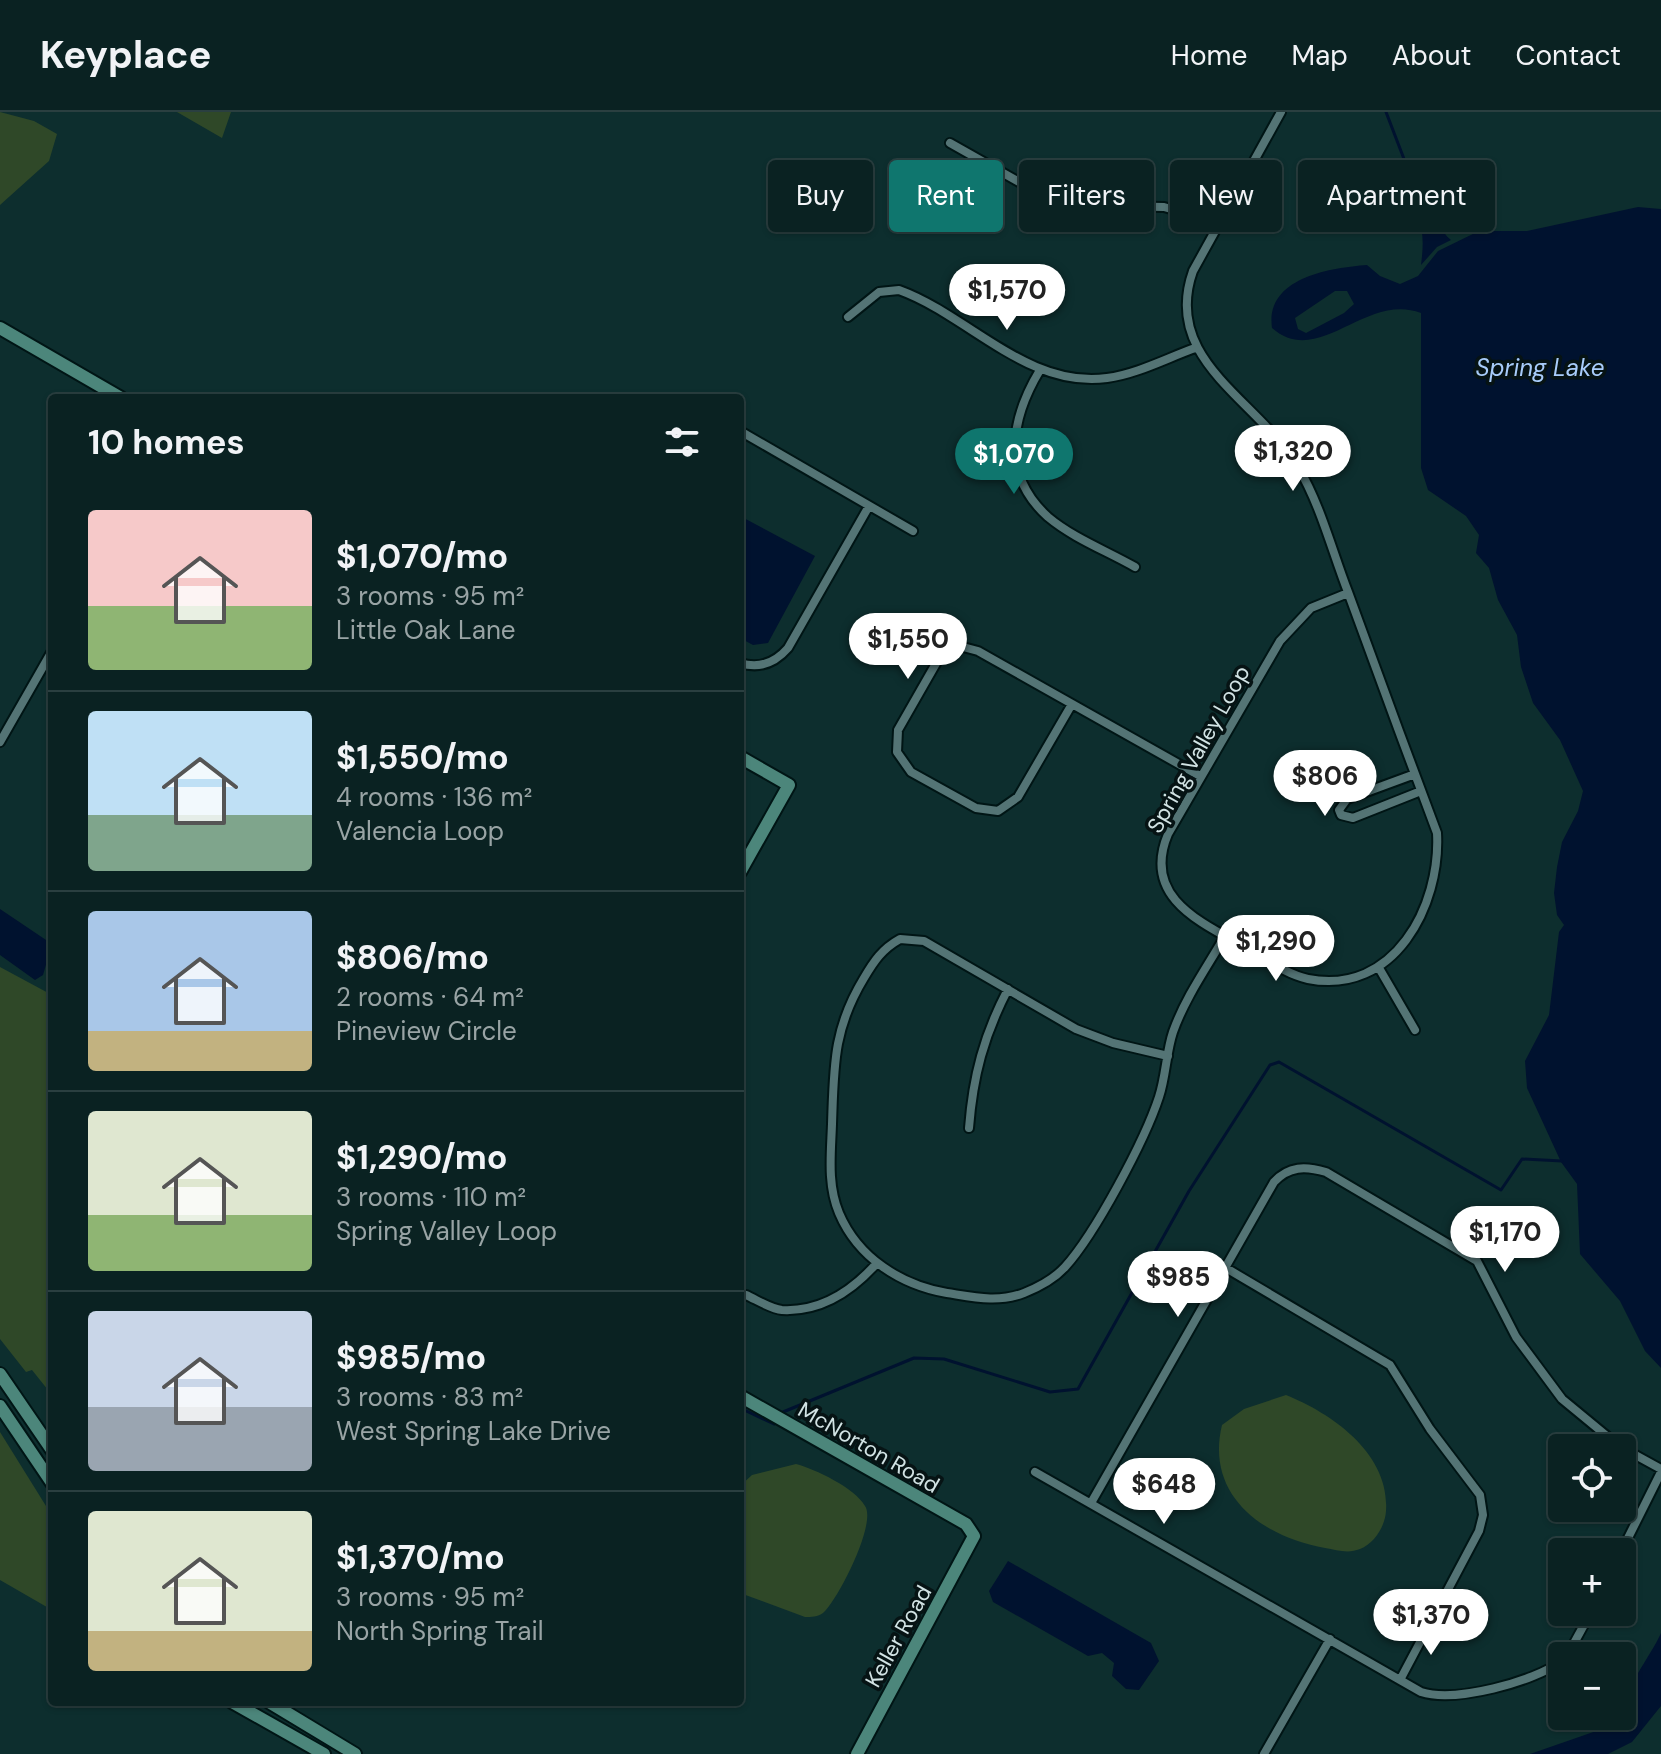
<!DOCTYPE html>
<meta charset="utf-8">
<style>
body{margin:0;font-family:"DM Sans",sans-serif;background:#132a2a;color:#f1f3f6;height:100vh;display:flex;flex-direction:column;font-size:30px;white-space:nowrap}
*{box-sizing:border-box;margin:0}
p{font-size:26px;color:#99a4a5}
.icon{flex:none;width:44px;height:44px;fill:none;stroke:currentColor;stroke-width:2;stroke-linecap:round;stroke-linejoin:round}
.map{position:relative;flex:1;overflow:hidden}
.drawer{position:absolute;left:48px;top:282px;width:696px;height:1312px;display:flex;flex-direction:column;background:#0a2222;border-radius:8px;box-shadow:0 2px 6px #0004,0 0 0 2px #2a3f40}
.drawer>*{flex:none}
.hud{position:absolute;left:768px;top:48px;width:760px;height:72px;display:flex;gap:16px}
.tools{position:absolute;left:1548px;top:1322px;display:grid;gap:16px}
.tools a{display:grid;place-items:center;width:88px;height:88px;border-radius:8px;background:#0a2222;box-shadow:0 2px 6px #0004,0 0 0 2px #2a3f40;font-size:40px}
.price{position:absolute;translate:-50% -68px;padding:0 18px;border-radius:28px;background:#fff;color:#222;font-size:26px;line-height:52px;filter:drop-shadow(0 2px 4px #0008)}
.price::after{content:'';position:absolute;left:50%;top:48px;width:24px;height:18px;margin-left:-12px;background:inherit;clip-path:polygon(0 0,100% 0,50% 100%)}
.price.current{background:#0f766e;color:#fff}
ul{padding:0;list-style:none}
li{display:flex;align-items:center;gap:24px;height:200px;padding:0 40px}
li+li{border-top:2px solid #2a3f40}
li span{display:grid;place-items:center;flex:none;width:224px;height:160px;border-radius:8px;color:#555}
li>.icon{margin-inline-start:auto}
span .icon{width:96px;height:96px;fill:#fffc;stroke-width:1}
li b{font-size:34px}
h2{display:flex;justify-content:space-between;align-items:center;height:96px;padding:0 40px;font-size:34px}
.pill{padding:0 28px;border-radius:8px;background:#0a2222;box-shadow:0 2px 6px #0004,0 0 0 2px #2a3f40;font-size:28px;line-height:72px}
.pill.current{background:#0f766e;color:#fff}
header{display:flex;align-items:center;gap:48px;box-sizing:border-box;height:112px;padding:0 40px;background:#0a2222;border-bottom:2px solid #2a3f40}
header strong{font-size:38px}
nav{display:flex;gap:44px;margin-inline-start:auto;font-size:28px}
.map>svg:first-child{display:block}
</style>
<header>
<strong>Keyplace</strong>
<nav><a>Home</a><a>Map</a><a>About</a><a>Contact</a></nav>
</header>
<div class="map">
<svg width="1661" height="1642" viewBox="0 0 1661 1642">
<rect width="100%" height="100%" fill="#0d2e2e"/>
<!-- green -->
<path fill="#2f4828" d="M0 0 34 9 57 22 49 49 0 93Z
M177 0H231L222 26Z
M0 855 52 883V1283L32 1258 26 1260 0 1227Z
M1286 1283C1333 1302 1390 1342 1386 1399 1385 1414 1375 1431 1360 1437 1348 1442 1337 1438 1325 1436 1262 1425 1205 1383 1222 1313L1244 1297Z
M0 1320 46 1394 52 1420V1498L0 1468Z
M796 1352C815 1357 855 1376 865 1394 877 1411 838 1488 823 1501 818 1505 811 1505 805 1505L740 1481V1374L752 1363Z"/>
<!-- water -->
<path fill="#00122f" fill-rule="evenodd" d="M1407 56C1434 71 1429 110 1451 128L1437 135 1421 153C1425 122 1423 104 1402 80L1403 60Z
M1638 95 1661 97V1256L1645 1239 1620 1189 1580 1142 1577 1072 1561 1050 1527 976 1525 949 1549 903 1559 820 1564 813 1557 803 1554 781 1557 755 1562 730 1578 699 1583 679 1560 628 1533 591 1521 555 1517 523 1498 488 1489 456 1476 441 1479 423 1466 404 1428 378 1421 356V201C1365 180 1319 257 1272 216 1265 166 1329 156 1367 153L1380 164 1400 172 1418 164 1438 139 1479 119H1527ZM1335 179H1347L1354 192 1344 201 1306 221 1298 217 1295 206Z
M740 404 815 444 768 531 753 533 740 526Z
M0 797 52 832 43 863 35 868 0 843Z
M1008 1449 1151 1531 1159 1549 1139 1578 1126 1577 1112 1564 1114 1551 1102 1541 1088 1544 993 1490 989 1479Z
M1661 1521V1594L1632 1630 1608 1642H1530L1602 1617 1611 1604H1622C1622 1578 1650 1546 1661 1521Z"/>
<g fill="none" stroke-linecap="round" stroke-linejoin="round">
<!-- stream -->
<path stroke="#00122f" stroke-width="3" d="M1386 0 1409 60
M740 1296 774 1312
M783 1300 914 1246 944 1247 1050 1280 1078 1277 1189 1079 1270 953 1279 950 1501 1078 1522 1047 1562 1049"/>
<defs>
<path id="street" d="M1281 0 1193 159C1161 249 1259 288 1298 355 1321 394 1332 439 1348 480 1377 560 1407 641 1437 721 1441 794 1394 884 1308 867 1285 862 1263 845 1243 834 1198 809 1142 784 1168 722L1280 529 1311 496 1348 481
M950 31 1060 93 1164 95 1185 101 1215 117
M848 205 879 180 899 178C968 203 1028 277 1107 266 1137 262 1167 246 1195 236
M1040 258C1011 306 1000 362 1048 405 1073 426 1107 439 1135 455
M740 319 913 419
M740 551C759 557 775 551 788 536L869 394
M1072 592 1018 685 998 699 976 696 911 660 897 640 898 618 938 548 948 538 963 535 978 539 1200 664
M0 630 52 539
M1415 662 1347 687 1339 698 1341 703 1353 706 1421 679
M1379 856 1415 918
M1168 944 1113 931 1076 917 924 829 900 827C882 837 874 849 864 866 833 917 834 954 832 1012 831 1042 827 1072 839 1101 858 1146 901 1173 947 1181 973 1185 998 1191 1024 1181 1039 1175 1054 1167 1065 1155 1095 1122 1145 1028 1159 985 1166 964 1166 941 1173 920 1185 886 1207 855 1225 824
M969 1016C973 964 984 923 1008 877
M1226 1156 1390 1253 1430 1317 1480 1383 1483 1403 1479 1419 1400 1568
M746 1183C757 1188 771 1197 782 1198 821 1200 853 1178 877 1151
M1035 1360 1421 1580C1455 1591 1533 1570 1562 1549
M1091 1391 1274 1070C1289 1054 1305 1054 1326 1060L1477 1149 1516 1225 1562 1287 1619 1334 1661 1357
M1621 1440 1661 1360
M1567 1544 1591 1500
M1264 1642 1330 1527"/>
<path id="secondary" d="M0 216 121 286
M740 645 789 673 740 760
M0 1262 52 1338
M740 1284 966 1412 974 1424 857 1642
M0 1294 52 1371
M232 1590 324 1642
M269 1590 355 1642"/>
</defs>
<!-- street casing -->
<use href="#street" stroke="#001515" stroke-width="12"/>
<!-- secondary casing -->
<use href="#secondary" stroke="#001515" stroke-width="16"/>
<!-- street -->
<use href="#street" stroke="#547475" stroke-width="8"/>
<!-- secondary -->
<use href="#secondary" stroke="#4c867b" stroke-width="12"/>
</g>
<g text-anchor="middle" stroke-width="7" stroke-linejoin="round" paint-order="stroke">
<!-- street labels -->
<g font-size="22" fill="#d2e3e4" stroke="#061314">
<text transform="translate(1198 637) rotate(-61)" y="8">Spring Valley Loop</text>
<text transform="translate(869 1335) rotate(30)" y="8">McNorton Road</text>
<text transform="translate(898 1524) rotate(-61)" y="8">Keller Road</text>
</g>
<!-- water labels -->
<g font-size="24" font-style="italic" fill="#a8ccfa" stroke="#061314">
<text x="1540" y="264">Spring Lake</text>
</g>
</g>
</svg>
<div class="tools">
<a><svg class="icon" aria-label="locate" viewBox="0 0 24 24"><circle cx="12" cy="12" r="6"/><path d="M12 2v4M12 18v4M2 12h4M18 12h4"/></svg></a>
<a>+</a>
<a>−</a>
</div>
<b class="price" style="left:1007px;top:220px">$1,570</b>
<b class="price" style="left:1293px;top:381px">$1,320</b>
<b class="price current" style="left:1014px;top:384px">$1,070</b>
<b class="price" style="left:908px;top:569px">$1,550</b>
<b class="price" style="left:1325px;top:706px">$806</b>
<b class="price" style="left:1276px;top:871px">$1,290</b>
<b class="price" style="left:1505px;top:1162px">$1,170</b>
<b class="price" style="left:1178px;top:1207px">$985</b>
<b class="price" style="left:1164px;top:1414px">$648</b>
<b class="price" style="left:1431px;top:1545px">$1,370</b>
<div class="hud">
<a class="pill">Buy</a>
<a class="pill current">Rent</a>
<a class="pill">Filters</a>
<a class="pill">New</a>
<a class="pill">Apartment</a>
</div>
<section class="drawer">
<h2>10 homes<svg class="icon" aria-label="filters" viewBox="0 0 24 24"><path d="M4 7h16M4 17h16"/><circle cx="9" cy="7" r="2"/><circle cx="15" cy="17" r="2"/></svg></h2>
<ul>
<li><span style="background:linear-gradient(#f6c9c9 60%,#8fb573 0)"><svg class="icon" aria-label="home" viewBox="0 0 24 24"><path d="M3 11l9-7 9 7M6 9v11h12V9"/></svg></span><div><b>$1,070/mo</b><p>3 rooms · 95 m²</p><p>Little Oak Lane</p></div></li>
<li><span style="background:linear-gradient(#bfe0f5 65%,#7fa58c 0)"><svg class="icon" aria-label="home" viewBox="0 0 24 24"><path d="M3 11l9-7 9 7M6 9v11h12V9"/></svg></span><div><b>$1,550/mo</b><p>4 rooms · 136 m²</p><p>Valencia Loop</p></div></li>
<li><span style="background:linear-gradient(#a9c7e8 75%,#c2b280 0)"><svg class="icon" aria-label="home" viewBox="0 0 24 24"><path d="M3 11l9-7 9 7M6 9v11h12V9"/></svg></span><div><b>$806/mo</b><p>2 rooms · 64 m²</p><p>Pineview Circle</p></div></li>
<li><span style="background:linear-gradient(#dfe7d0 65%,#8fb573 0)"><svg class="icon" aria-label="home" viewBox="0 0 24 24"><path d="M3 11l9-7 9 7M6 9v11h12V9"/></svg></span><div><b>$1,290/mo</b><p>3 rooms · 110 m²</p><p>Spring Valley Loop</p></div></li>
<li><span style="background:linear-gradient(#c9d6e8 60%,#9aa5b1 0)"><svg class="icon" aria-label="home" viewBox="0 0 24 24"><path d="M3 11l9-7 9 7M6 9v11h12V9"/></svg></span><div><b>$985/mo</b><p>3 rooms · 83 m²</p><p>West Spring Lake Drive</p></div></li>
<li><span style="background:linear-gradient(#dfe7d0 75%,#c2b280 0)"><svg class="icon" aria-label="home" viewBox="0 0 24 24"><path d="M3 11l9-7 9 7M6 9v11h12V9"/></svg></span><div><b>$1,370/mo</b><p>3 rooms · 95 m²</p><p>North Spring Trail</p></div></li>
</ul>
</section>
</div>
